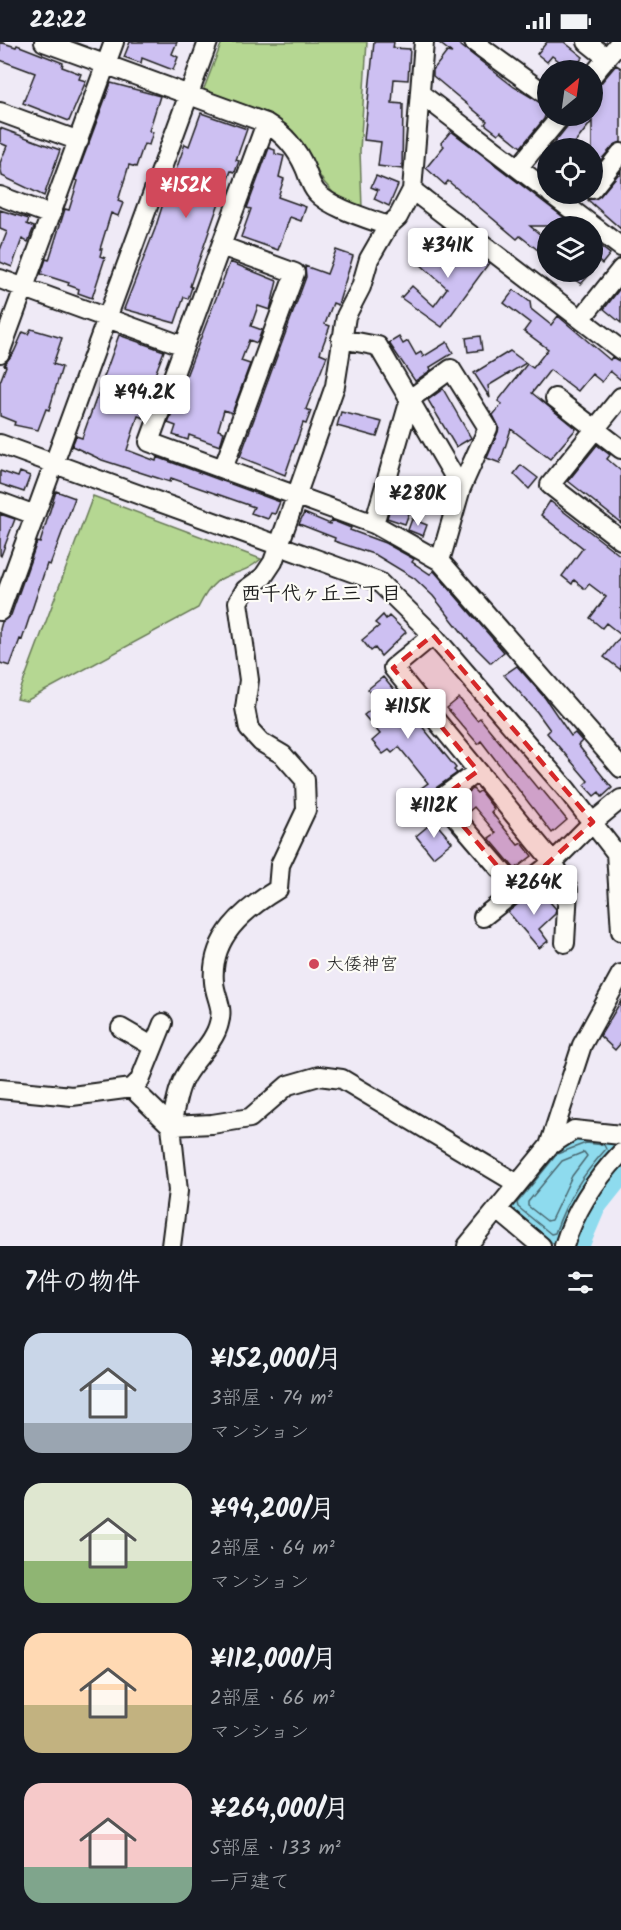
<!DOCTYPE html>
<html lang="ja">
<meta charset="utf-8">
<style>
body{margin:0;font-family:Kalam,"Klee One",sans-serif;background:#242831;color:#f1f3f6;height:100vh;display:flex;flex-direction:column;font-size:22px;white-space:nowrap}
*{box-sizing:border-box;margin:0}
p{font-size:20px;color:#9ea1a6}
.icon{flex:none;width:33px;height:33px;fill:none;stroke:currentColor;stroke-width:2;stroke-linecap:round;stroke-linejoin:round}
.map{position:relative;height:1204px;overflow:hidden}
.details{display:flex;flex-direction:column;background:#171b24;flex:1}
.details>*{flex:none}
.needle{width:39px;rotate:29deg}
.buttons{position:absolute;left:537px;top:18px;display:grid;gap:12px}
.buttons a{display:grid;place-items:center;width:66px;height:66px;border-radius:50%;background:#171b24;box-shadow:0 3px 9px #0003;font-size:30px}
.price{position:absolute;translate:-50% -51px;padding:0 14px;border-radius:6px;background:#fff;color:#222;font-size:20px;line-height:39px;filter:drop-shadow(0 2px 3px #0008)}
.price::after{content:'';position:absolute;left:50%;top:36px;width:18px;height:14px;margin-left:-9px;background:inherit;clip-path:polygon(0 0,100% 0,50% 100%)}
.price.selected{background:#d1495b;color:#fff}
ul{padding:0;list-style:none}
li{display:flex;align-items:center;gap:18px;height:150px;padding:0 24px}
li span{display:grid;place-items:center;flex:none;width:168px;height:120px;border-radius:18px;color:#555}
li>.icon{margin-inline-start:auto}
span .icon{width:72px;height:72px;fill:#fffc;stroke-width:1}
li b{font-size:26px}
h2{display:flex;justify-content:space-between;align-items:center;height:72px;padding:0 24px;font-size:26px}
.status{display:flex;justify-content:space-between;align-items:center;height:42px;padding:0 30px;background:#171b24;direction:ltr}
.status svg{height:16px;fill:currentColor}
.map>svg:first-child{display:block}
</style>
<div class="status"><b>22:22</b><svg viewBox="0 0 49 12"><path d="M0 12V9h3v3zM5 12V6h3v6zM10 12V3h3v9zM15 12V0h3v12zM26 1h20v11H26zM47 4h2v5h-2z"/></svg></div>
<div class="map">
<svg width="621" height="1204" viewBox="0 0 621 1204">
<rect width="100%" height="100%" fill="#efeaf6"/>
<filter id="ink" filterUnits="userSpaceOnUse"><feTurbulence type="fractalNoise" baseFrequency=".0167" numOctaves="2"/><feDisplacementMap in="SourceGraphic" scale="12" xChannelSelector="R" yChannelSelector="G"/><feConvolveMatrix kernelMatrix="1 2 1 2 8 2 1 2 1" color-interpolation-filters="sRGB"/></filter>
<g filter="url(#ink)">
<!-- green -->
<path fill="#b5d792" stroke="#687a57" stroke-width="1.5" d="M222 0H367L360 109 362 166 336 154 323 139 293 89 203 49Z
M93 454 261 517C234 541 220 521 198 566L26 659 17 657Z"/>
<!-- water -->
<path fill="#8edbee" stroke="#608f9a" stroke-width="1.5" d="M585 1095 621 1099V1102C586 1134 572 1160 556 1204L510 1166 511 1159 553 1107Z"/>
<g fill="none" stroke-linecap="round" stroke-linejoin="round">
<!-- shore -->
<path stroke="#4a6870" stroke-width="1.5" d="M586 1101 604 1103 606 1107C581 1135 568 1155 555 1191L551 1192 518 1165 517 1161 557 1112Z
M584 1110 587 1114 572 1134 551 1178 547 1179 528 1164V1160L562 1119Z"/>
<!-- river -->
<path stroke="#8edbee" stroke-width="24" d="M577 1204 594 1164 621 1130"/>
</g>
<!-- building -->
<path fill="#cdc0f2" stroke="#1c1c1c" stroke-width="1.5" d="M0 0 16 5 17 3 63 21 62 25 81 32 79 37 86 39 69 79 23 61 35 31 0 18Z
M130 0H177L172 12 178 15 173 28 142 16 141 21 124 15Z
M374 0H394L393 6 410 7 408 38 394 37 392 61 403 62 402 127 378 124 381 100 364 98Z
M438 0H456L514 45 548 65 544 77 521 105 501 89 498 92 485 82 487 79 433 34V28L447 10 452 11Z
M547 0H564L583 15 572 28 552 14 547 20 537 12Z
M616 23 621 26V100L613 104 592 128V79L571 106H550L570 81 572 74H592V45L601 41Z
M111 41 160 54 149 89 153 90 149 103 144 102 136 125 129 123 118 159 123 161 118 174 111 171 100 207H102L100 214 105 216 92 256 78 251 79 247 68 243 69 241 41 232 46 217 49 218 65 167 69 168 78 139 75 138Z
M201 71 247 87 236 118 239 119 235 130 231 129 221 155 190 244 192 245 188 257 184 255 175 281 124 267 155 187 173 130 175 131 185 102 189 104Z
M0 86 60 108 44 154 2 134 0 121 7 104 0 101Z
M451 89 575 184H530L548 199V216L520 194 517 197 448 139 445 143 426 126 444 104 441 101Z
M269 106 275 108V112L284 114 279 135 284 137 278 155 306 165 301 179 290 175 278 208 241 195 251 167 247 166Z
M621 129V187L588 158 600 154Z
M376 134 398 143 389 164 374 157 378 148 371 145Z
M0 168 29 177 27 182 34 185 28 200 22 197 12 225 0 220V208L7 190 0 187Z
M447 193 489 221 442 285 401 256 412 244 434 264 447 246 420 222 427 213 430 215Z
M592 198 610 212 602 222 594 215 592 217Z
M336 208 353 214 338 263 333 261 325 282 330 284 320 311 327 314 306 367 311 369 306 382 303 381 285 433 240 415 306 235 305 224 327 232Z
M230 220 277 239 270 268 258 264 251 284 262 288 257 301 249 298 241 319 250 322 232 371 224 368 218 388 224 390 220 404 189 393 188 398 173 393 176 384 168 381Z
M564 230H592L581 242Z
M621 245V281L604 267Z
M514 248 530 260 531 267 551 283 558 274 610 318 612 315 621 320V338L610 329 602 340 592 332 578 349 550 328 532 351 576 387 550 417 511 387 500 421 487 416 498 390 499 385 493 373 502 362 498 359 527 322 533 326 548 307 524 289 530 281 504 261Z
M31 287 62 296 53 322 62 325 49 368 46 367 38 388 14 383 15 380 0 374V340L6 324 4 323 14 310 23 290 28 292Z
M119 293 164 309 145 359 149 361 144 376 138 374 127 408 156 419 157 415 280 460 275 472 271 471 268 477 251 471 254 465 171 436 170 440 102 418 72 404 76 394 82 396Z
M480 294 482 308 468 310 466 296Z
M399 295 403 302 408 299 416 313 421 310 423 315 447 300 453 311 430 325 431 328 415 339 389 301Z
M510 309 526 321 488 344 490 356 474 331Z
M443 347 471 396 456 405 428 358Z
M341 370 382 380 377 395 337 384Z
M597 403 610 413 607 417 621 429V481L568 439Z
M521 423 538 436 529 447 514 432Z
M0 429 18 435 20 430 30 434 24 450 0 442Z
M398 440 418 447 405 482 387 476Z
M56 449 75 456 50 523 47 522 22 598 20 597 10 624 0 621V587L2 580 11 573 37 500 40 501Z
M550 459 621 514V593L606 581 602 586 590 576 606 555 589 542 585 547 574 538 572 542 562 534 583 506 541 473Z
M304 471 330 482 331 478 351 486 350 488 385 501 414 517 412 520 430 532 434 529 504 610 491 621 468 598 433 554 414 536 376 513 334 499 335 496 299 482Z
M0 472 15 477 1 514 0 513Z
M412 477 427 483 423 494 408 488Z
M383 573 386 577 389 574 406 590 381 614 375 606 371 609 362 598 379 584 375 581Z
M621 594V628L604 615Z
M517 624 545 656 571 694 575 691 582 699 578 703 612 746 602 755 599 750 594 754 584 743 588 739 547 691 550 688 537 670 504 633Z
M383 635 398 653 393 657 397 663 412 680 416 677 456 726 454 728 457 731 433 748 429 759 423 764 413 752 428 741 399 705 392 711 389 708 383 712 372 699 380 692 364 673 379 661 368 647Z
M459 656 477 678 480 676 538 747 540 745 567 778 552 791 481 699 478 702 447 666Z
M473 747 477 751 480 749 494 767 491 770 518 803 522 801 532 814 515 827 489 796 496 791 474 765 467 771 456 759Z
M434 779 452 800 433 815 416 794Z
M538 846 556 867 555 872 539 887 548 899 539 906 508 870Z
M621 959V1001L615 1008 600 994Z"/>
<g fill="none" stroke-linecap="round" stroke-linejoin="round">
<defs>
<path id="minor" d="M44 0 266 81C284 92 297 107 305 126 309 135 310 143 317 151 331 166 369 177 388 184
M424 0 412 148 398 175 388 184 369 217 361 245 346 274 335 344 273 520 263 535 245 548 238 560 249 638 245 666 249 687 261 700 283 713 305 738 306 768 280 823 278 847C243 868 210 896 214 940 215 955 224 965 219 981 215 999 197 1015 187 1031 177 1046 175 1067 171 1084L212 1082 250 1076 288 1043 319 1034 342 1037 518 1142
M474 0 548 54
M587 0 607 16
M592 34 620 0
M421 52 548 149
M0 70 79 99
M266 81 149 400 374 482 440 519 621 726
M518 126 561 74
M592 147 621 111
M412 148 621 308
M551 152 621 205
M0 154 51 173
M221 204 295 231 223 427
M0 237 184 304
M582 276 621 227
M341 297 378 304 461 446
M0 311 114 0
M621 355 550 443 621 498
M555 356 621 407
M0 402 379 540 433 593 567 748 616 811 621 889
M0 460 35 473
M374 482 410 357 451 327 488 386 461 446 440 519
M0 569 208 0
M433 593 393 626 553 820 568 847 565 901
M478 729 440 757 518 848
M483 875 553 820 593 780 621 757
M121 986 152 1004
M132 1046 140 1038 163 981
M0 1047 72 1054 132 1046 171 1084 178 1149 171 1204
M549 1104 574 1088 621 1093
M498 1168 541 1204
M467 1204 549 1104 582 1003 621 932
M564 1204C575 1168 595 1138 621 1111"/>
</defs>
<!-- minor casing -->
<use href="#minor" stroke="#1c1c1c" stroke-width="22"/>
<!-- minor -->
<use href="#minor" stroke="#fdfcf7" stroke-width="18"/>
</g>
</g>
<!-- marked area -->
<path fill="#d62828" fill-opacity="0.2" stroke="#d62828" stroke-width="4.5" stroke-dasharray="12 8" stroke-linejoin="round" d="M433 593 593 780 518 848 440 757 478 729 393 626Z"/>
<!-- markers -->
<circle fill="#d1495b" stroke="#fdfcf7" stroke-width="2" cx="314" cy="922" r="6"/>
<g text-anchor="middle" stroke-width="4.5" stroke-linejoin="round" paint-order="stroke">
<!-- poi labels -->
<g font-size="18" fill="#1c1c1c" stroke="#fdfcf7" text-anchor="start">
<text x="326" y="928">大倭神宮</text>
</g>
<!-- neighbourhood labels -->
<g font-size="20" font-weight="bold" fill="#1c1c1c" stroke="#fdfcf7">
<text x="321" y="558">西千代ヶ丘三丁目</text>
</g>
</g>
</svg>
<div class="buttons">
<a><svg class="needle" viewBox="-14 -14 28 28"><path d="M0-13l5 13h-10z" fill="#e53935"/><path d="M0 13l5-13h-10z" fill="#9ea1a6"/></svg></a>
<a><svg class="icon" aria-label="locate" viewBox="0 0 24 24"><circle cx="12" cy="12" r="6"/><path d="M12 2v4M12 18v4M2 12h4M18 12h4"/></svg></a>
<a><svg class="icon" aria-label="layers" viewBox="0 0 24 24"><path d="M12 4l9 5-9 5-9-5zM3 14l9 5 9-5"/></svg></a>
</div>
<b class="price selected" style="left:186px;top:177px">¥152K</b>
<b class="price" style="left:448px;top:237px">¥341K</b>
<b class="price" style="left:145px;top:384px">¥94.2K</b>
<b class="price" style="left:418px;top:485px">¥280K</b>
<b class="price" style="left:408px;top:698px">¥115K</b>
<b class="price" style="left:434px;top:797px">¥112K</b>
<b class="price" style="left:534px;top:874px">¥264K</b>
</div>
<section class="details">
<h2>7件の物件<svg class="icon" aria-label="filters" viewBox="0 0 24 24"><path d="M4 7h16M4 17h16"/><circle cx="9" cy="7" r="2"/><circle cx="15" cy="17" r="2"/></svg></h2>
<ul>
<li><span style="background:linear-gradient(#c9d6e8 75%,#9aa5b1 0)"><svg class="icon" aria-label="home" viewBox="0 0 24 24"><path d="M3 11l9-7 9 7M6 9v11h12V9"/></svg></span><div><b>¥152,000/月</b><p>3部屋 · 74 m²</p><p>マンション</p></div></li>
<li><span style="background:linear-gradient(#dfe7d0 65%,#8fb573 0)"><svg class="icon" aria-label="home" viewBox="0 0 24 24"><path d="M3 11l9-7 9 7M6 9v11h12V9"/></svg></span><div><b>¥94,200/月</b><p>2部屋 · 64 m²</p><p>マンション</p></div></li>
<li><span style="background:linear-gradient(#ffd9b3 60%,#c2b280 0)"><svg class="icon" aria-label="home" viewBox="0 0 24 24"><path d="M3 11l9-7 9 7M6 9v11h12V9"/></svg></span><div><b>¥112,000/月</b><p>2部屋 · 66 m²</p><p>マンション</p></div></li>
<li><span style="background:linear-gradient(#f6c9c9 70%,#7fa58c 0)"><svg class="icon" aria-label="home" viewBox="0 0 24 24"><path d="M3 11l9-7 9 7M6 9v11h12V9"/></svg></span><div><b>¥264,000/月</b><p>5部屋 · 133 m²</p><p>一戸建て</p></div></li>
</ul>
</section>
